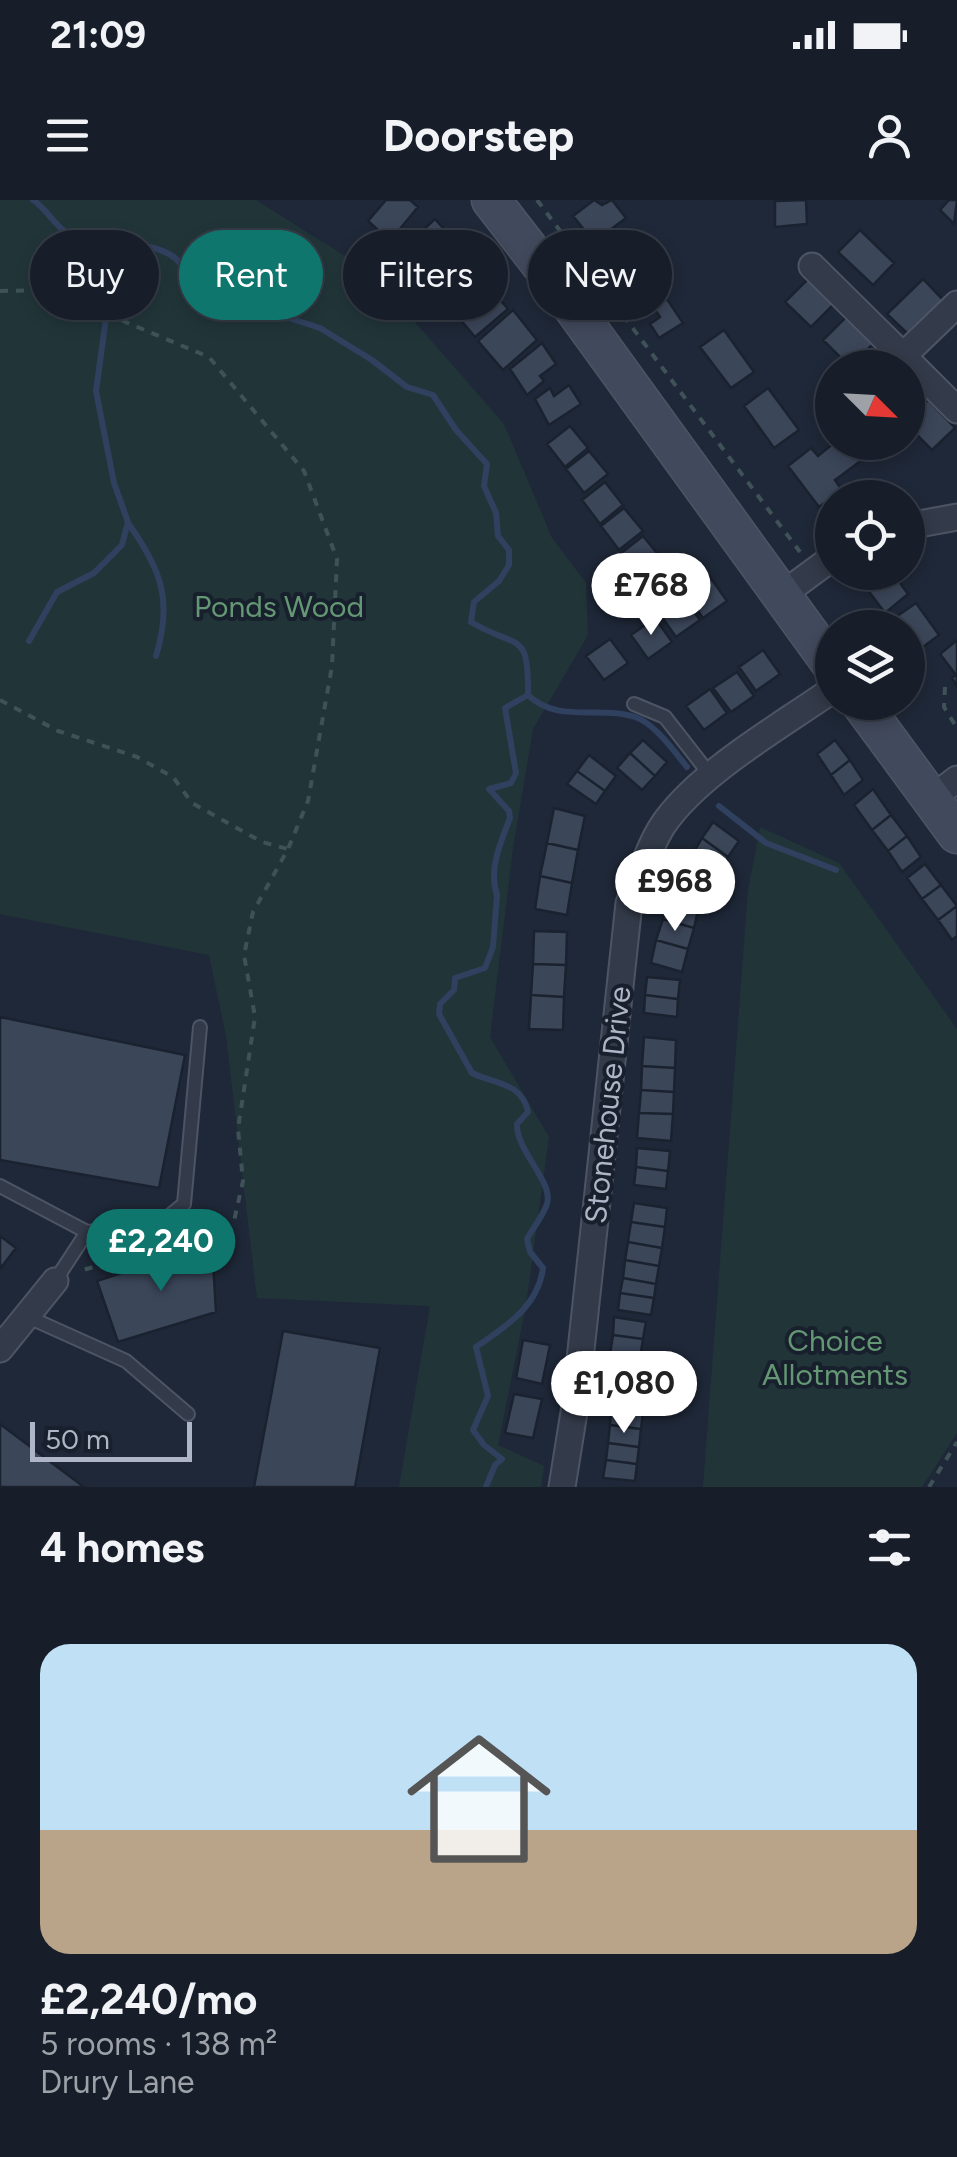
<!DOCTYPE html>
<meta charset="utf-8">
<style>
body{margin:0;font-family:Figtree,sans-serif;background:#202732;color:#f1f3f6;height:100vh;display:flex;flex-direction:column;font-size:38px;white-space:nowrap}
*{box-sizing:border-box;margin:0}
p{font-size:32px;color:#9ea2a8}
.icon{flex:none;width:55px;height:55px;fill:none;stroke:currentColor;stroke-width:2;stroke-linecap:round;stroke-linejoin:round}
.map{position:relative;height:1287px;overflow:hidden}
.side{display:flex;flex-direction:column;background:#171e2a;flex:1}
.side>*{flex:none}
.guide{position:absolute;left:30px;top:30px;width:898px;height:90px;display:flex;gap:20px}
.needle{width:65px;rotate:114deg}
.fabs{position:absolute;left:815px;top:150px;display:grid;gap:20px}
.fabs a{display:grid;place-items:center;width:110px;height:110px;border-radius:50%;background:#171e2a;box-shadow:0 5px 15px #0003,0 0 0 2px #363c47;font-size:50px}
.scale{position:absolute;left:30px;bottom:25px;width:162px;box-sizing:border-box;padding-left:10px;border:5px solid #adb5c6;border-top:0;font-size:28px;line-height:35px;white-space:nowrap;color:#adb5c6;-webkit-text-stroke:8px #18202d;paint-order:stroke}
.price{position:absolute;translate:-50% -85px;padding:0 22px;border-radius:35px;background:#fff;color:#222;font-size:32px;line-height:65px;filter:drop-shadow(0 2px 5px #0008)}
.price::after{content:'';position:absolute;left:50%;top:60px;width:30px;height:22px;margin-left:-15px;background:inherit;clip-path:polygon(0 0,100% 0,50% 100%)}
.price.active{background:#0f766e;color:#fff}
ul{padding:0;list-style:none}
li{display:grid;align-content:center;gap:20px;height:530px;padding:0 40px}
li+li{border-top:2px solid #363c47}
li span{display:grid;place-items:center;height:310px;border-radius:30px;color:#555}
li>.icon{margin-inline-start:auto}
span .icon{width:180px;height:180px;fill:#fffc;stroke-width:1}
li b{font-size:42px}
h2{display:flex;justify-content:space-between;align-items:center;height:120px;padding:0 40px;font-size:42px}
.tag{padding:0 35px;border-radius:45px;background:#171e2a;box-shadow:0 5px 15px #0003,0 0 0 2px #363c47;font-size:35px;line-height:90px}
.tag.active{background:#0f766e;color:#fff}
.status{display:flex;justify-content:space-between;align-items:center;height:70px;padding:0 50px;background:#171e2a;direction:ltr}
.status svg{height:28px;fill:currentColor}
header{display:flex;justify-content:space-between;align-items:center;height:130px;padding:0 40px;background:#171e2a;font-size:45px;font-weight:700}
.map>svg:first-child{display:block}
</style>
<div class="status"><b>21:09</b><svg viewBox="0 0 49 12"><path d="M0 12V9h3v3zM5 12V6h3v6zM10 12V3h3v9zM15 12V0h3v12zM26 1h20v11H26zM47 4h2v5h-2z"/></svg></div>
<header><svg class="icon" aria-label="menu" viewBox="0 0 24 24"><path d="M4 6h16M4 12h16M4 18h16"/></svg>Doorstep<svg class="icon" aria-label="person" viewBox="0 0 24 24"><circle cx="12" cy="8" r="4"/><path d="M4 21q1-7 8-7t8 7"/></svg></header>
<div class="map">
<svg width="957" height="1287" viewBox="0 0 957 1287">
<rect width="100%" height="100%" fill="#1f2838"/>
<!-- green -->
<path fill="#213539" d="M0 0H256L372 73 504 224 552 338 586 383 588 435 533 529 513 648 490 837 549 937 526 1105 498 1245 544 1266 541 1287H399L430 1106 257 1098 226 836 209 755 0 714Z
M760 627 839 663 957 829V1233L922 1287H703L748 691Z"/>
<g fill="none" stroke-linecap="round" stroke-linejoin="round">
<!-- stream -->
<path stroke="#30405f" stroke-width="6" d="M33 0C47 9 54 25 67 33 99 52 145 35 175 58 184 65 188 80 197 89L233 90 255 97 289 118 320 128 372 160 407 187 433 195 456 230 487 264 484 286 496 313 498 336 509 350V365L499 381 474 402 471 422C518 450 529 429 528 495L505 508 516 573 511 583 489 589 509 611 510 618C501 642 488 669 497 695L493 747 485 768 455 778 454 790 440 804 439 814 472 873C494 884 522 882 528 912L517 924C516 951 554 982 547 1004 543 1016 533 1028 527 1039L530 1052 543 1068C538 1107 506 1126 476 1147L488 1196 473 1230 484 1245 502 1259 495 1265 486 1287
M128 323C161 369 173 400 156 456
M29 441 57 392 94 373 122 345 128 322 114 283 96 191 109 96 102 43
M528 495C558 524 599 505 635 517 654 523 674 551 687 567
M719 606 766 643 836 670"/>
</g>
<!-- building -->
<path fill="#3b4659" stroke="#1a222f" stroke-width="2.5" d="M386 0H410L418 7 390 41 368 21Z
M594 0 602 5 612 0 626 18 594 42 573 16Z
M806 0 807 24 775 27V1Z
M949 0H957L954 24 940 10Z
M435 19 450 36 438 46 443 51 428 65 408 44Z
M860 30 894 63 873 85 838 52Z
M618 33 640 60 618 79 606 63 617 54 608 43Z
M470 57 487 77 457 101 435 76 451 63 456 68Z
M648 72 663 97 647 108 639 95 632 100 624 87Z
M808 79 834 104 811 127 785 102Z
M923 79 944 101 909 135 887 114Z
M486 84 508 109 475 137 454 112Z
M667 99 683 123 659 138 650 124 660 117 654 108Z
M513 110 537 140 503 170 478 141Z
M846 117 873 144 850 167 823 140Z
M724 130 754 172 731 188 700 147Z
M542 143 556 164 540 176 544 181 527 195 510 169Z
M569 185 581 204 549 225 535 199 550 188 554 196Z
M768 188 799 230 774 248 744 206Z
M928 200 955 228 932 250 908 226V220Z
M570 226 588 248 565 267 547 244Z
M835 242H861L870 254 835 280 842 290 819 307 788 266 811 248 818 256Z
M589 251 608 274 584 293 566 269Z
M605 282 623 305 600 324 582 300Z
M624 308 643 331 619 350 601 326Z
M643 336 661 358 638 377 620 354Z
M871 372H892L908 394 885 413 861 381Z
M710 377 727 401 703 418 686 394Z
M683 396 700 420 676 437 659 413Z
M916 403 939 435 915 453 908 444V428H895L890 421Z
M655 418 672 442 648 459 631 435Z
M610 439 628 463 604 480 586 456Z
M956 441 957 442V486L952 478 956 475 940 454Z
M763 450 780 474 756 491 739 467Z
M737 472 754 496 731 512 713 488Z
M710 489 727 513 704 530 686 506Z
M643 540 667 562 655 576 630 553Z
M835 540 850 560 831 575 817 554Z
M630 553 655 576 642 590 617 568Z
M589 555 616 576 605 591 577 571Z
M850 560 863 580 844 595 831 575Z
M577 571 605 591 596 604 567 584Z
M873 589 891 615 872 630 854 605Z
M554 608 585 616 578 650 547 643Z
M891 615 907 636 888 651 872 630Z
M713 622 739 641 728 657 702 638Z
M907 636 921 657 902 672 888 651Z
M702 638 728 657 717 676 690 658Z
M547 643 578 650 572 683 540 676Z
M925 664 941 685 922 699 907 678Z
M676 669 707 679 700 702 670 693Z
M540 676 572 683 567 715 535 709Z
M941 685 957 706 938 720 922 699Z
M670 693 700 702 694 728 663 719Z
M957 706V736L952 740 938 720Z
M663 719 694 728 688 749 656 740Z
M534 731 567 732 566 765 533 764Z
M656 740 688 749 682 772 651 763Z
M533 764 566 765 564 797 531 795Z
M647 777 680 780 678 799 645 795Z
M531 795 564 797 563 830 529 829Z
M645 795 678 799 677 817 644 813Z
M0 817 185 855 159 988 0 960Z
M644 837 676 840 675 868 642 866Z
M642 866 675 868 674 892 641 890Z
M641 890 674 892 673 914 639 913Z
M639 913 673 914 671 941 637 938Z
M637 948 670 951 668 971 636 967Z
M636 967 668 971 666 989 634 985Z
M634 1003 667 1008 665 1027 631 1022Z
M631 1022 665 1027 662 1048 628 1042Z
M0 1036 16 1048 0 1069Z
M628 1042 662 1048 659 1066 625 1060Z
M212 1043 216 1112 118 1142 97 1081Z
M625 1060 659 1066 656 1084 623 1078Z
M623 1078 656 1084 654 1098 620 1093Z
M620 1093 654 1098 651 1115 618 1110Z
M614 1117 646 1122 643 1139 613 1135Z
M283 1131 380 1148 355 1287H254Z
M613 1135 643 1139 640 1158 610 1154Z
M523 1140 550 1145 542 1184 516 1178Z
M616 1176 647 1180 645 1198 613 1195Z
M514 1194 542 1199 533 1238 505 1233Z
M613 1195 645 1198 643 1213 611 1210Z
M611 1210 643 1213 641 1229 610 1225Z
M0 1224 84 1287H0Z
M610 1225 641 1229 639 1247 608 1243Z
M608 1243 639 1247 637 1264 606 1260Z
M606 1260 637 1264 635 1281 603 1278Z"/>
<g fill="none" stroke-linecap="round" stroke-linejoin="round">
<defs>
<path id="lane" d="M634 504 665 517 711 576
M0 986 87 1032
M55 1081 87 1032 157 1026 184 1004 200 827
M26 1116 126 1161 188 1214"/>
<path id="street" d="M812 66 903 156 957 104
M903 156 957 210
M908 326 957 317
M783 394 832 358
M931 599 957 579
M0 1149 55 1081
M562 1287 575 1206 629 703C640 678 648 648 663 625 698 573 781 526 832 490"/>
<path id="secondary" d="M491 0 556 84 832 465
M860 502 957 634"/>
</defs>
<!-- lane casing -->
<use href="#lane" stroke="#4d5564" stroke-width="16"/>
<!-- street casing -->
<use href="#street" stroke="#4d5564" stroke-width="29"/>
<!-- secondary casing -->
<use href="#secondary" stroke="#4d5564" stroke-width="41"/>
<!-- path -->
<path stroke="#3f5257" stroke-width="4" stroke-dasharray="8 8" stroke-linecap="butt" d="M537 0 800 352
M0 91 49 90 209 157 304 271 337 359 332 466 308 601 288 649 253 712 244 755 255 817 238 929 243 981 234 1021 212 1033 83 1070
M945 487 944 507 957 528
M0 500 58 531 137 557 173 577 192 603 262 642 288 649
M929 1287 957 1242"/>
<!-- lane -->
<use href="#lane" stroke="#333a49" stroke-width="12"/>
<!-- street -->
<use href="#street" stroke="#333a49" stroke-width="25"/>
<!-- secondary -->
<use href="#secondary" stroke="#41495c" stroke-width="38"/>
</g>
<g text-anchor="middle" stroke-width="8" stroke-linejoin="round" paint-order="stroke">
<!-- park labels -->
<g font-size="30" fill="#649773" stroke="#18202d">
<text x="279" y="417">Ponds Wood</text>
<text x="835" y="1151">Choice<tspan x="835" dy="34">Allotments</tspan></text>
</g>
<!-- street labels -->
<g font-size="30" fill="#adb5c6" stroke="#18202d">
<text transform="translate(608 905) rotate(-84)" y="10">Stonehouse Drive</text>
</g>
</g>
</svg>
<div class="fabs">
<a><svg class="needle" viewBox="-14 -14 28 28"><path d="M0-13l5 13h-10z" fill="#e53935"/><path d="M0 13l5-13h-10z" fill="#9ea2a8"/></svg></a>
<a><svg class="icon" aria-label="locate" viewBox="0 0 24 24"><circle cx="12" cy="12" r="6"/><path d="M12 2v4M12 18v4M2 12h4M18 12h4"/></svg></a>
<a><svg class="icon" aria-label="layers" viewBox="0 0 24 24"><path d="M12 4l9 5-9 5-9-5zM3 14l9 5 9-5"/></svg></a>
</div>
<div class="scale">50 m</div>
<b class="price" style="left:651px;top:438px">£768</b>
<b class="price" style="left:675px;top:734px">£968</b>
<b class="price active" style="left:161px;top:1094px">£2,240</b>
<b class="price" style="left:624px;top:1236px">£1,080</b>
<div class="guide">
<a class="tag">Buy</a>
<a class="tag active">Rent</a>
<a class="tag">Filters</a>
<a class="tag">New</a>
</div>
</div>
<section class="side">
<h2>4 homes<svg class="icon" aria-label="filters" viewBox="0 0 24 24"><path d="M4 7h16M4 17h16"/><circle cx="9" cy="7" r="2"/><circle cx="15" cy="17" r="2"/></svg></h2>
<ul>
<li><span style="background:linear-gradient(#bfe0f5 60%,#b9a48a 0)"><svg class="icon" aria-label="home" viewBox="0 0 24 24"><path d="M3 11l9-7 9 7M6 9v11h12V9"/></svg></span><div><b>£2,240/mo</b><p>5 rooms · 138 m²</p><p>Drury Lane</p></div></li>
</ul>
</section>
